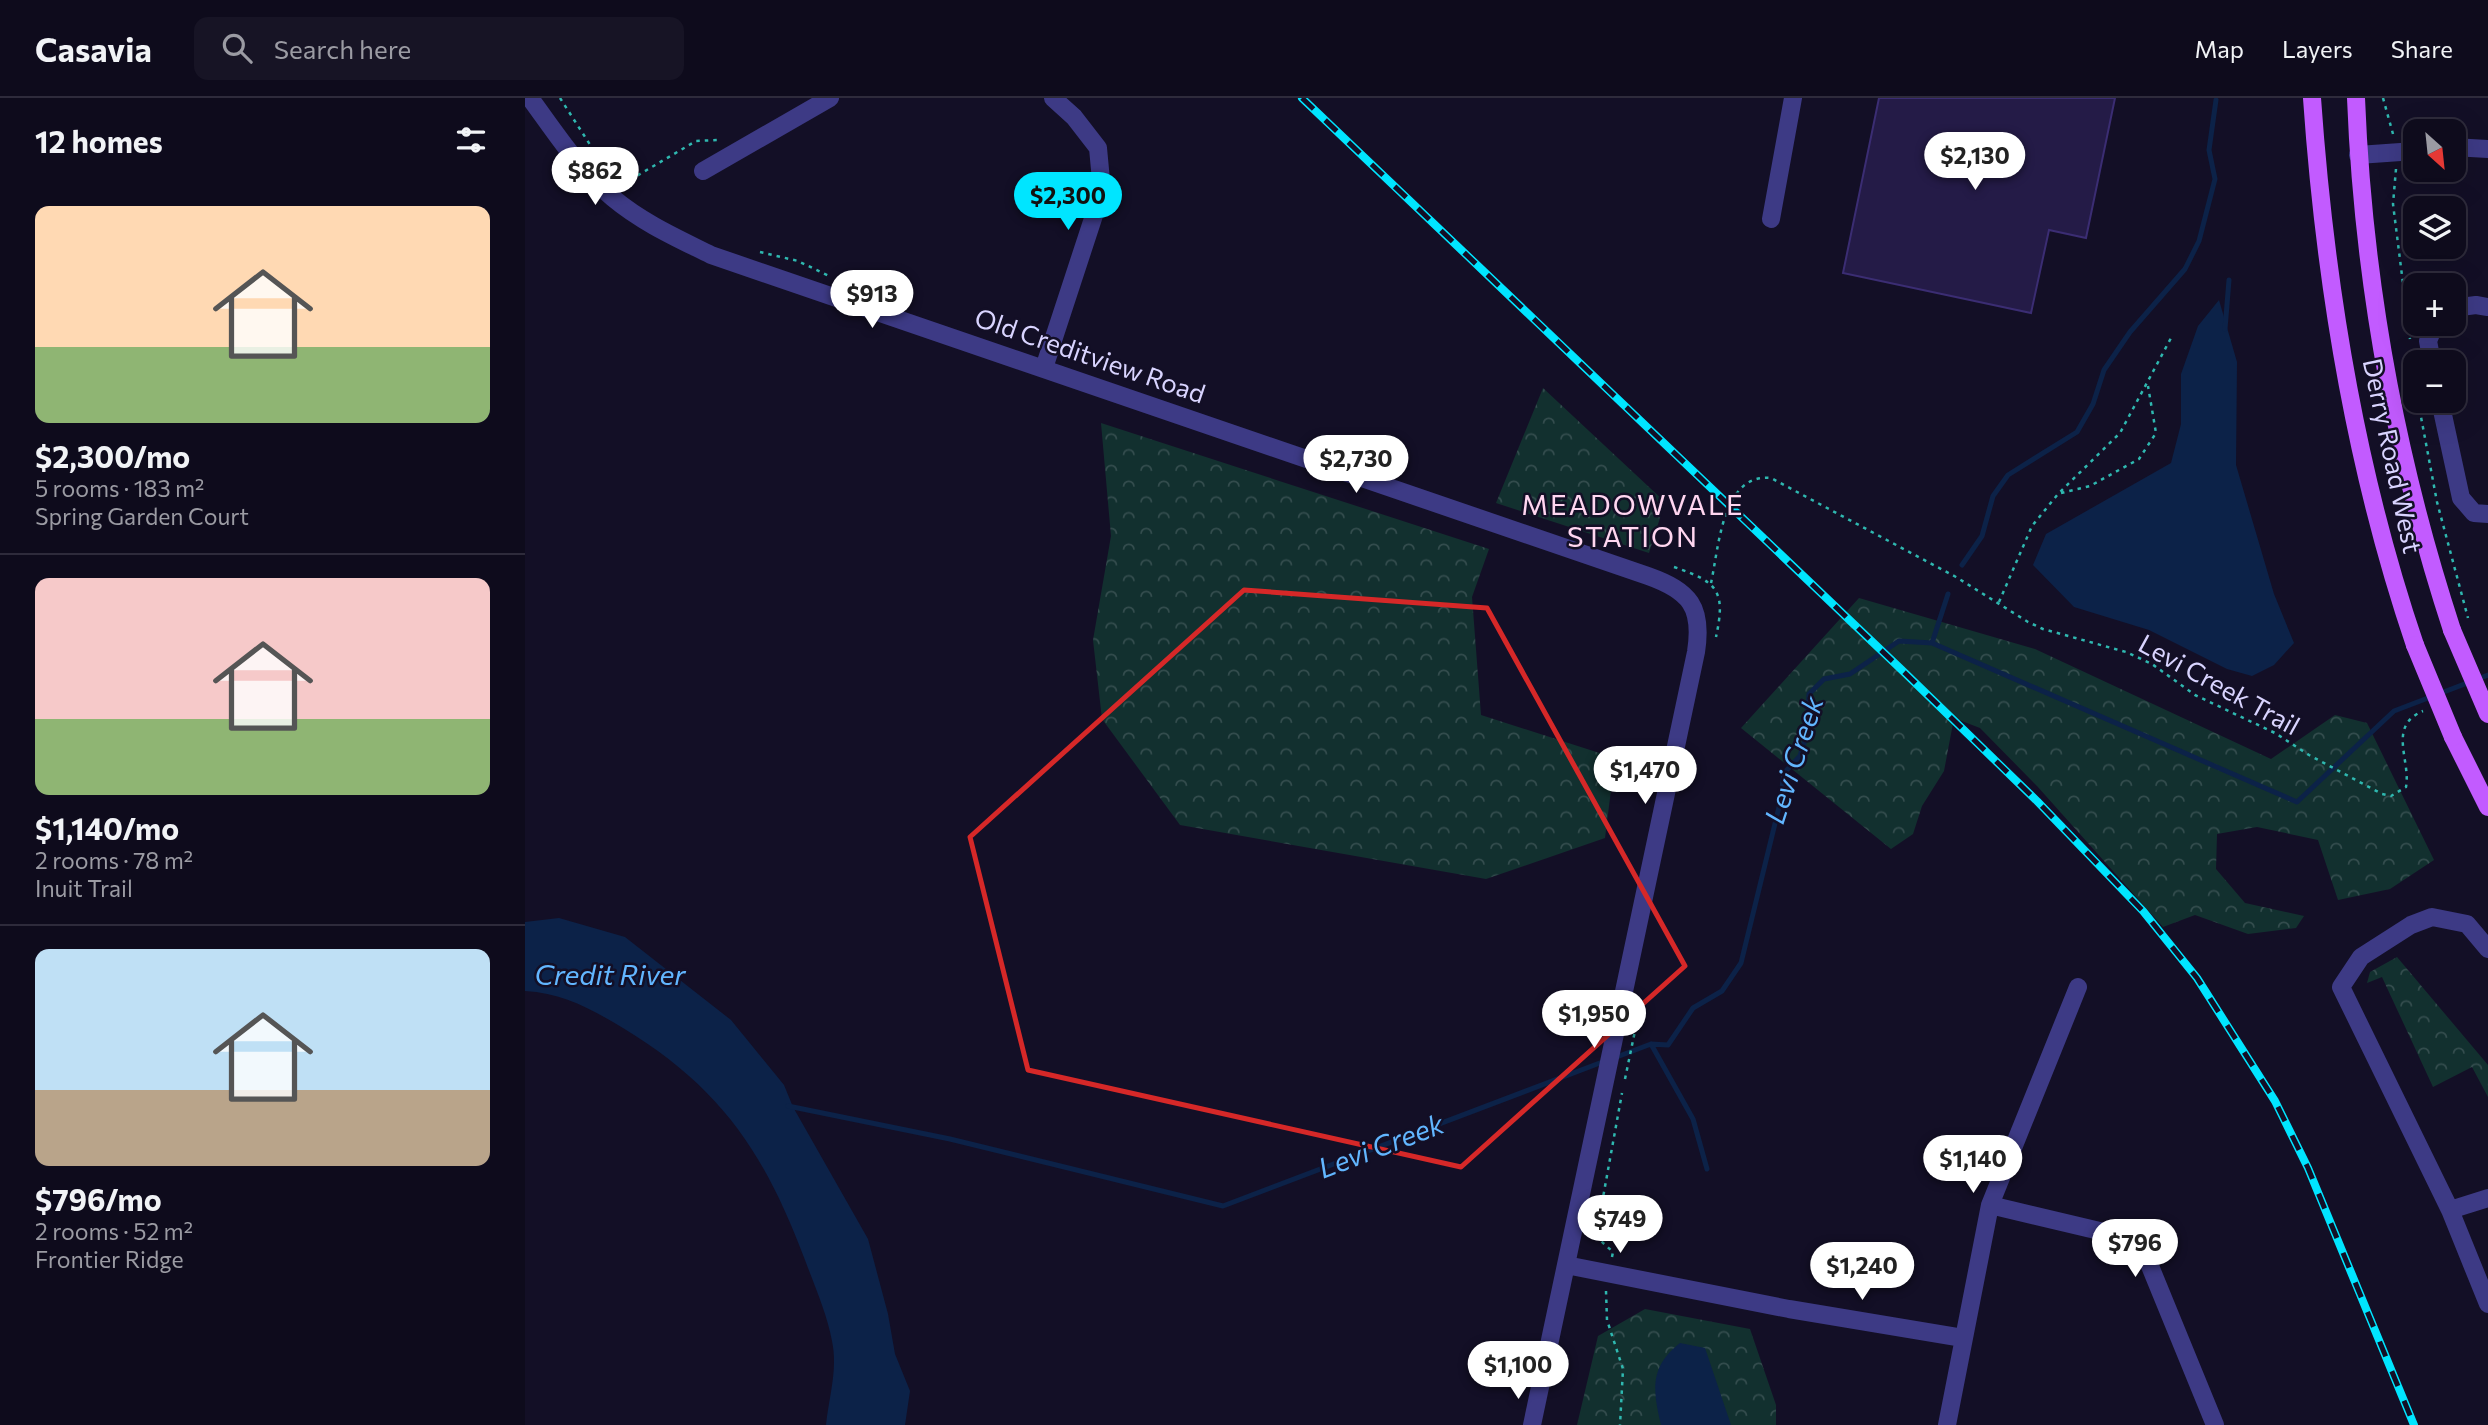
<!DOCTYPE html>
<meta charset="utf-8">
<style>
body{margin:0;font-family:Commissioner,sans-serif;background:#171425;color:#f1f3f6;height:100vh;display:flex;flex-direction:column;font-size:26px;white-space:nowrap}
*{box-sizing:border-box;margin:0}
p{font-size:23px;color:#9b9ba3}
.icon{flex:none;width:38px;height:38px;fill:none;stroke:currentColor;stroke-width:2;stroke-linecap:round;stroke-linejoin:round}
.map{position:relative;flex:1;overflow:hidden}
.sheet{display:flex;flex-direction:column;background:#0e0b1c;width:525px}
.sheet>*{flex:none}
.needle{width:46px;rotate:153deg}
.fabs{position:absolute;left:1878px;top:21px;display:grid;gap:14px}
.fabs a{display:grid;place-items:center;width:63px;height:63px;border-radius:14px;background:#0e0b1c;box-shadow:0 7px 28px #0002,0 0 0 2px #2e2b3b;font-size:35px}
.price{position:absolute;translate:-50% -60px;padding:0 16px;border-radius:24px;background:#fff;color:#222;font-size:23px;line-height:46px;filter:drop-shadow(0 2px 4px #0008)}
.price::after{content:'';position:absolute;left:50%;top:42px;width:21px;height:16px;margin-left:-10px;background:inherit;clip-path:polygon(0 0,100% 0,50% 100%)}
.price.current{background:#00e5ff;color:#111}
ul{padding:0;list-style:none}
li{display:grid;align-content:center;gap:14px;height:371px;padding:0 35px}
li+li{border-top:2px solid #2e2b3b}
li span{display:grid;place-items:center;height:217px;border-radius:14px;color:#555}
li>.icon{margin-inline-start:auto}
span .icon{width:126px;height:126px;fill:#fffc;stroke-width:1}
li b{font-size:30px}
h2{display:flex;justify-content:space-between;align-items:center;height:84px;padding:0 35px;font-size:30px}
header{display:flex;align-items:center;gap:42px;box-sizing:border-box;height:98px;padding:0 35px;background:#0e0b1c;border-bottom:2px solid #2e2b3b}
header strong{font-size:33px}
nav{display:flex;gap:38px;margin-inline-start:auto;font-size:24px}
.search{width:490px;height:63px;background:#171425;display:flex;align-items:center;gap:18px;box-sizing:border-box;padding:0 24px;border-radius:14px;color:#9b9ba3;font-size:26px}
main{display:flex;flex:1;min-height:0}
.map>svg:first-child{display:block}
</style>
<header>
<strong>Casavia</strong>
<div class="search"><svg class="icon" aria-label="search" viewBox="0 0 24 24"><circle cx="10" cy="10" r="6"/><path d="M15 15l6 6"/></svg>Search here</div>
<nav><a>Map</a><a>Layers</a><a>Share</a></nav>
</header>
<main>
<section class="sheet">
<h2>12 homes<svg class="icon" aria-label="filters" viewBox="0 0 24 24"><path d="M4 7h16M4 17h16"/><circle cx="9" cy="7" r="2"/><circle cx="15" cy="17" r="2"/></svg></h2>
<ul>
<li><span style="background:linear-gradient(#ffd9b3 65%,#8fb573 0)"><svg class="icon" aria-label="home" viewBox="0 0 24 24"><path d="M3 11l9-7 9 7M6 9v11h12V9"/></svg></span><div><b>$2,300/mo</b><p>5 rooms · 183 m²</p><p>Spring Garden Court</p></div></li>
<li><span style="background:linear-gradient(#f6c9c9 65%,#8fb573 0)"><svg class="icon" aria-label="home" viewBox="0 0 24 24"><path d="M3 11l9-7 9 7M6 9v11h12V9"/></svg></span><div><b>$1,140/mo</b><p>2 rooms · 78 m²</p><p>Inuit Trail</p></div></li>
<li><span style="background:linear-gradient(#bfe0f5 65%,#b9a48a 0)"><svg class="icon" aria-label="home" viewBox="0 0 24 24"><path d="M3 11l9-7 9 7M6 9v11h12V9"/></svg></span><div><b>$796/mo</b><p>2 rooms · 52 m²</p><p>Frontier Ridge</p></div></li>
</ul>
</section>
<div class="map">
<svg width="1963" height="1327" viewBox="0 0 1963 1327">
<defs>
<pattern id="forest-crowns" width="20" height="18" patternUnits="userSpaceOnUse" patternTransform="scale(1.75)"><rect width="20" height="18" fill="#12302f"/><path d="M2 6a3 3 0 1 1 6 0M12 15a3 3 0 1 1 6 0" fill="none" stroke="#344d4e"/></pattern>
</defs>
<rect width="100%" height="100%" fill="#130f26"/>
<!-- forest -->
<path fill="url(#forest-crowns)" d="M1018 290 1140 404 1124 455 971 405Z
M576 325 964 451 947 499 956 617 1090 660 1080 740 961 781 655 727 577 621 568 542 586 438Z
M1334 500 1510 551 1746 661 1810 617 1842 625 1909 762 1865 791 1813 802 1793 742 1732 729 1692 736 1691 771 1720 805 1779 818 1771 830 1723 836 1670 817 1638 829 1512 688 1455 630 1429 620 1419 673 1397 708 1388 736 1366 751 1216 630Z
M1872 859 1963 967V999L1947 969 1908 989 1857 879 1842 885 1845 874Z
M1120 1211 1225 1231 1251 1307V1327H1052L1073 1238Z"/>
<!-- water -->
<path fill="#0c2248" d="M1694 202 1712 264 1711 367 1749 496 1769 545 1749 567 1727 578 1702 571 1624 532 1549 509 1508 467 1521 436 1646 365 1656 326V276L1673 228Z
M34 820 100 839 206 922 259 987 268 1009 343 1141 363 1216 370 1256 385 1293 380 1327H301C304 1298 313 1272 307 1243 302 1216 290 1189 280 1162 240 1056 197 990 98 930 66 911 38 895 0 893V824Z
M1155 1245 1180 1250 1206 1327H1136C1128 1293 1124 1269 1155 1245Z"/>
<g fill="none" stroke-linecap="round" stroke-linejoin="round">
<!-- stream -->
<path stroke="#0c2248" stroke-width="5" d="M1700 231 1704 182
M1437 467 1457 438 1468 398 1483 377 1552 334 1568 306 1579 272 1605 234 1660 171 1674 143 1690 81 1684 52 1691 2
M1407 545 1423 496
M1126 946 1168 1021 1182 1071
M1089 960 1126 946 1143 947 1168 910 1197 893 1216 865 1255 705 1259 675 1275 658 1281 639 1284 596 1299 581 1325 576 1374 543 1407 545 1772 704 1869 613 1963 577
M263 1008 425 1041 698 1108 1080 963"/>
</g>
<!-- building -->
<path fill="#241b47" stroke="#3b2d73" stroke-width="2" d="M1354 0H1590L1561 140 1524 132 1506 215 1318 175Z"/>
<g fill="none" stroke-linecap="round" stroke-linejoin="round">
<!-- path -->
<path stroke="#2fb8b0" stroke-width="2.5" stroke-dasharray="3.5 5" stroke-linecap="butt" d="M35 0 71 56
M1858 0 1868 36
M1871 71 1868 106 1885 241
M98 86 171 43 194 42
M235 154 273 163 304 178
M1888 265 1890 281
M1893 303 1912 404 1943 520
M1536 395 1565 388 1614 361 1631 335 1623 288
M1149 469C1193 484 1201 493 1191 539
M1186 485C1194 449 1197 375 1246 380L1431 479 1503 524 1518 531 1601 554 1627 566 1670 597 1750 635 1784 657 1857 696 1866 698 1881 689C1886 662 1862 628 1898 613
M1474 504 1507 428 1533 396 1595 335 1646 240
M1100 981 1117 899
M1087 1159 1088 1154 1076 1143 1073 1127 1097 995
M1081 1193 1082 1222 1098 1271 1095 1327"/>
<!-- minor -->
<path stroke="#3d3a85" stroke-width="18" d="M5 0C30 34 55 73 88 100 118 125 152 140 186 157L1123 478C1165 493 1178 509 1171 554L1007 1327
M1928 49 1963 51
M1833 57 1890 53
M178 73 305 0
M1246 121 1268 0
M1928 210 1951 207 1963 209
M1907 264 1903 243 1910 226
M519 270 577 93 573 50 549 19 528 0
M1915 303 1936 400 1949 415 1963 416
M1963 851 1942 826 1907 819 1886 827 1836 859 1816 889 1925 1112 1963 1206
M1465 1107 1600 1139 1618 1151 1690 1327
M1925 1112 1963 1100
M1041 1167 1264 1211 1438 1240
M1422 1327 1465 1107 1553 889"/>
<!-- major -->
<path stroke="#c25bff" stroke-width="18" d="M1787 0C1800 186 1830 371 1890 547
M1831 0C1838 181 1871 361 1927 532
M1928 639 1963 709"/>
<defs>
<path id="rail" d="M777 0 1380 575 1512 703 1618 813 1672 880 1750 1003 1783 1070 1889 1327"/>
</defs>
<!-- rail casing -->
<use href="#rail" stroke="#00e5ff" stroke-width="8"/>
<!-- rail -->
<use href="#rail" stroke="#130f26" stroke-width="5" stroke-dasharray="16" stroke-linecap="butt"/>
<!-- major-bridge -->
<path stroke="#c25bff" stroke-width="18" d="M1927 532 1963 616
M1890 547 1928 639"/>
</g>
<!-- marked area -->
<path fill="none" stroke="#d62828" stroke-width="5" stroke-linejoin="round" d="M719 492 962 510 1160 868 936 1069 503 972 445 739Z"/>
<g text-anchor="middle" stroke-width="5" stroke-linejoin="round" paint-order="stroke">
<!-- street labels -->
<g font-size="26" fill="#d9d4ff" stroke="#130f26">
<text transform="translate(565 258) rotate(19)" y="9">Old Creditview Road</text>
<text transform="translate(1867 358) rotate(78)" y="9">Derry Road West</text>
<text transform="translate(1694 587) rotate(29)" y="9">Levi Creek Trail</text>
</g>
<!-- neighbourhood labels -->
<g font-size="28" letter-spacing="2" fill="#ffd6f0" stroke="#130f26">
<text x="1108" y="417">MEADOWVALE<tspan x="1108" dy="32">STATION</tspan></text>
</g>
<!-- water labels -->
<g font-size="28" font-style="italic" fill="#62b6ff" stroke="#130f26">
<text transform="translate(1269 662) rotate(-72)" y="10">Levi Creek</text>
<text x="85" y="887">Credit River</text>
<text transform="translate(856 1048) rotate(-21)" y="10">Levi Creek</text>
</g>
</g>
</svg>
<div class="fabs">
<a><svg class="needle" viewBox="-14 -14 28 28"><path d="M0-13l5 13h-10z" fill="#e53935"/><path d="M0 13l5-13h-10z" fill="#9b9ba3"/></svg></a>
<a><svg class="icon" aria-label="layers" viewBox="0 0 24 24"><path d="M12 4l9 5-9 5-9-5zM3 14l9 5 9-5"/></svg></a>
<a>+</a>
<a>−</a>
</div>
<b class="price" style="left:1450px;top:94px">$2,130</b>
<b class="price" style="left:70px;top:109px">$862</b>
<b class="price current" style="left:543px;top:134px">$2,300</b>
<b class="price" style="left:347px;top:232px">$913</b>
<b class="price" style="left:831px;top:397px">$2,730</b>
<b class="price" style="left:1120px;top:708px">$1,470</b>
<b class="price" style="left:1069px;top:952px">$1,950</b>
<b class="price" style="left:1448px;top:1097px">$1,140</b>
<b class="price" style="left:1095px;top:1157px">$749</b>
<b class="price" style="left:1610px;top:1181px">$796</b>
<b class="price" style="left:1337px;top:1204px">$1,240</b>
<b class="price" style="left:993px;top:1303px">$1,100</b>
</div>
</main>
